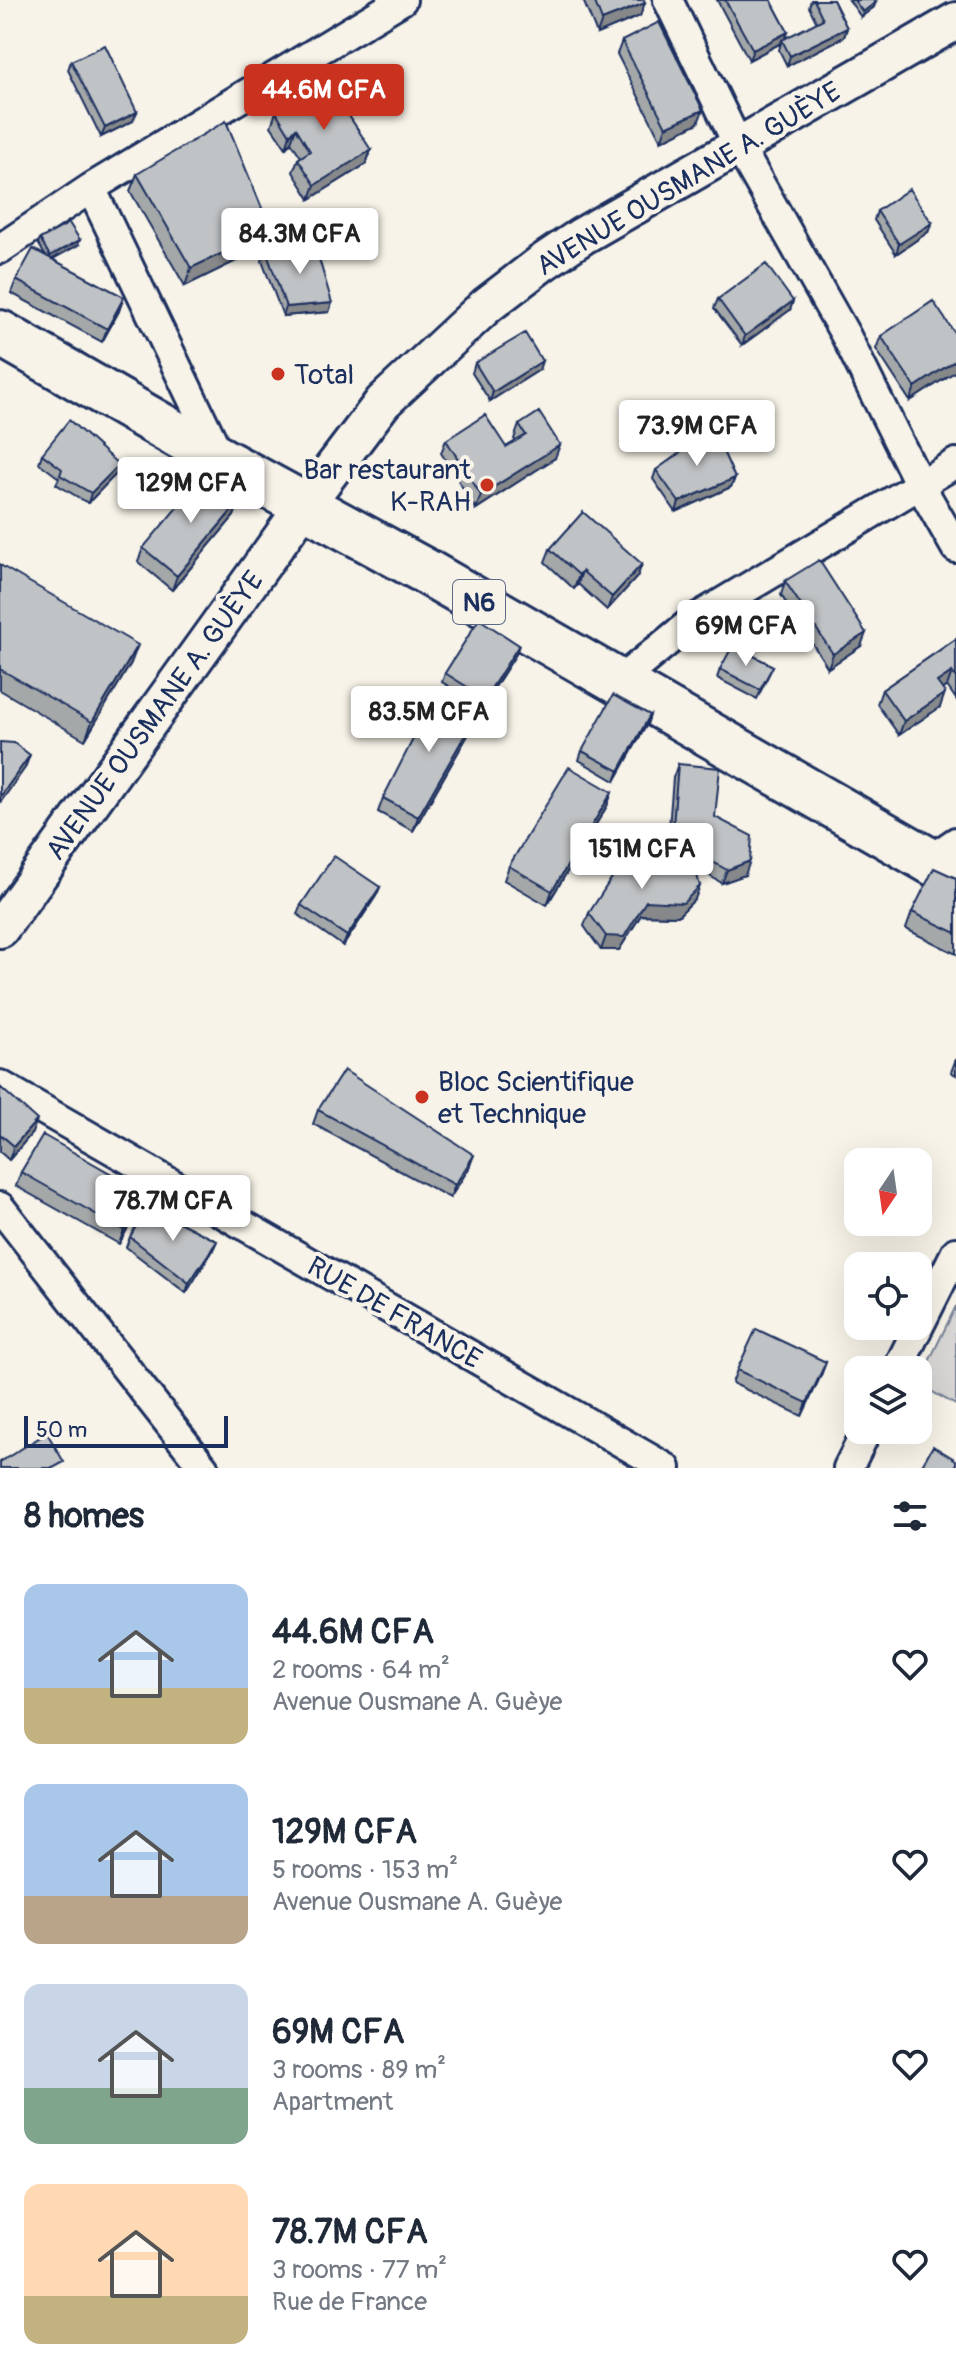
<!DOCTYPE html>
<meta charset="utf-8">
<style>
body{margin:0;font-family:Pangolin,sans-serif;background:#f6f6f7;color:#1f2937;height:100vh;display:flex;flex-direction:column;font-size:30px;white-space:nowrap}
*{box-sizing:border-box;margin:0}
p{font-size:26px;color:#747a83}
.icon{flex:none;width:44px;height:44px;fill:none;stroke:currentColor;stroke-width:2;stroke-linecap:round;stroke-linejoin:round}
.map{position:relative;height:1468px;overflow:hidden}
.side{display:flex;flex-direction:column;background:#fff;flex:1}
.side>*{flex:none}
.needle{width:52px;rotate:193deg}
.controls{position:absolute;left:844px;top:1148px;display:grid;gap:16px}
.controls a{display:grid;place-items:center;width:88px;height:88px;border-radius:16px;background:#fff;box-shadow:0 8px 32px #0002;font-size:40px}
.scale{position:absolute;left:24px;bottom:20px;width:204px;box-sizing:border-box;padding-left:8px;border:4px solid #1b2f5e;border-top:0;font-size:22px;line-height:28px;white-space:nowrap;color:#1b2f5e;-webkit-text-stroke:6px #f7f3e8;paint-order:stroke}
.price{position:absolute;translate:-50% -68px;padding:0 18px;border-radius:8px;background:#fff;color:#222;font-size:26px;line-height:52px;filter:drop-shadow(0 2px 4px #0008)}
.price::after{content:'';position:absolute;left:50%;top:48px;width:24px;height:18px;margin-left:-12px;background:inherit;clip-path:polygon(0 0,100% 0,50% 100%)}
.price.current{background:#c8321e;color:#fff}
ul{padding:0;list-style:none}
li{display:flex;align-items:center;gap:24px;height:200px;padding:0 24px}
li span{display:grid;place-items:center;flex:none;width:224px;height:160px;border-radius:16px;color:#555}
li>.icon{margin-inline-start:auto}
span .icon{width:96px;height:96px;fill:#fffc;stroke-width:1}
li b{font-size:34px}
h2{display:flex;justify-content:space-between;align-items:center;height:96px;padding:0 24px;font-size:34px}
.map>svg:first-child{display:block}
</style>
<div class="map">
<svg width="956" height="1468" viewBox="0 0 956 1468">
<rect width="100%" height="100%" fill="#f7f3e8"/>
<filter id="ink" filterUnits="userSpaceOnUse"><feTurbulence type="fractalNoise" baseFrequency=".0125" numOctaves="2"/><feDisplacementMap in="SourceGraphic" scale="16" xChannelSelector="R" yChannelSelector="G"/><feConvolveMatrix kernelMatrix="1 2 1 2 8 2 1 2 1" color-interpolation-filters="sRGB"/></filter>
<g filter="url(#ink)">
<!-- green -->
<path fill="#d7d6d4" stroke="#798299" stroke-width="2" d="M956 1306V1405L918 1384Z"/>
<g fill="none" stroke-linecap="round" stroke-linejoin="round">
<defs>
<path id="minor" d="M668 0 738 145 846 336 920 485 956 548
M91 188 221 459
M0 249 91 188 402 0
M617 683 695 619 956 463
M928 861 956 842
M0 1085 666 1468
M0 1207 204 1468
M897 1370 956 1252
M848 1468 867 1430"/>
<path id="tertiary" d="M0 929 305 505 383 402 486 306 542 263 582 236 956 21"/>
<path id="primary" d="M0 333 221 460 425 571 956 876"/>
</defs>
<!-- minor casing -->
<use href="#minor" stroke="#1b2f5e" stroke-width="34"/>
<!-- tertiary casing -->
<use href="#tertiary" stroke="#1b2f5e" stroke-width="42"/>
<!-- primary casing -->
<use href="#primary" stroke="#1b2f5e" stroke-width="50"/>
<!-- minor -->
<use href="#minor" stroke="#f7f3e8" stroke-width="28"/>
<!-- tertiary -->
<use href="#tertiary" stroke="#f7f3e8" stroke-width="36"/>
<!-- primary -->
<use href="#primary" stroke="#f7f3e8" stroke-width="44"/>
</g>
<!-- wall -->
<path fill="#a5a8a9" stroke="#1b2f5e" stroke-width="2" d="M583 0H644L640 16 597 34Z
M717 0H771L788 32 785 39 817 23 809 7 811 0H833L847 28 844 37 787 66 779 50 781 43 749 60Z
M849 0H874V7L861 17Z
M622 41 698 123 661 141 617 54Z
M71 61 133 121 101 137 68 70Z
M276 112 371 150 366 164 310 199 293 172 298 159 301 157 291 142 286 148 271 126Z
M137 174 271 230 265 247 185 286 130 191Z
M877 211 928 232 896 254 874 220Z
M40 239 78 245 52 259 119 311 102 342 11 293 16 280 45 255 38 243Z
M266 251 332 303 329 312 283 316 262 261Z
M718 299 793 301 790 310 742 345 714 308Z
M956 335V371L910 401 876 349 881 336Z
M475 363 539 370 490 401 472 373Z
M519 425 555 458 476 509 441 453 446 440 506 447 516 441 514 439Z
M42 454 116 474 88 503 56 484 59 478 39 463Z
M656 470 735 478 731 487 676 512 653 479Z
M239 502 234 516 172 590 138 562 143 548Z
M550 549 642 564 637 577 607 610 578 584 574 589 545 562Z
M0 565 131 663 85 740 0 690Z
M785 581 861 646 828 668 781 595Z
M956 639V699L947 686 942 689 940 707 899 735 877 704 882 690Z
M516 654 482 707 442 682 445 673Z
M773 666 757 699 717 678 720 669Z
M650 715 647 724 615 781 579 760 582 751Z
M472 728 413 831 378 812 383 798Z
M678 764 715 817 745 875 722 883 695 868V899L678 916 641 915 619 950H601L584 926 589 913 680 860 667 853 673 778Z
M612 792 607 806 547 905 504 880 509 866Z
M956 878V954L906 929 912 912Z
M380 887 376 896 343 946 297 914 301 905Z
M956 1059V1075L951 1072Z
M0 1087 32 1133 9 1160 0 1152Z
M318 1110 469 1168 450 1198 313 1124Z
M21 1172 145 1193 140 1206 119 1244 16 1186Z
M130 1237 213 1250 186 1293 126 1247Z
M826 1362 821 1375 802 1416 732 1383 737 1370Z"/>
<!-- shaded-wall -->
<path fill="#86888a" stroke="#1b2f5e" stroke-width="2" d="M876 2 874 7 861 17 863 12Z
M645 3 640 16 597 34 602 20Z
M847 28 844 37 787 66 790 56Z
M788 32 784 41 782 40 781 43 749 60 753 50Z
M703 110 698 123 661 141 666 127Z
M137 112 133 121 101 137 105 128Z
M296 128 291 142 286 148 290 135Z
M371 150 366 164 310 199 315 185Z
M932 223 928 232 896 254 899 244Z
M271 230 265 247 185 286 191 268Z
M80 240 78 245 49 261 50 256Z
M124 297 119 311 102 342 107 329Z
M793 301 790 310 742 345 745 336Z
M332 303 329 312 283 316 286 307Z
M956 360V371L910 401 915 387Z
M542 361 539 370 490 401 493 392Z
M560 445 555 458 476 509 481 495Z
M119 465 116 474 88 503 91 493Z
M735 478 731 487 676 512 679 502Z
M239 502 234 516 172 590 177 576Z
M642 564 637 577 607 610 612 597Z
M582 571 578 584 574 589 579 575Z
M866 633 861 646 828 668 833 654Z
M138 645 131 663 85 740 92 722Z
M519 645 516 654 482 707 485 698Z
M952 672 947 686 932 696 937 682Z
M945 693 940 707 899 735 904 721Z
M477 714 472 728 413 831 418 817Z
M650 715 647 724 615 781 619 771Z
M30 755 25 768 0 803V797Z
M612 792 607 806 547 905 552 891Z
M750 861 745 875 722 883 727 870Z
M700 886 695 899 678 916 641 915 619 950H601L606 936 646 901Z
M380 887 376 896 343 946 347 936Z
M37 1120 32 1133 9 1160 14 1146Z
M474 1155 469 1168 450 1198 455 1185Z
M145 1193 140 1206 119 1244 124 1230Z
M217 1241 213 1250 186 1293 189 1283Z
M826 1362 821 1375 802 1416 807 1403Z"/>
<!-- building -->
<path fill="#c0c3c5" stroke="#1b2f5e" stroke-width="2" d="M594 0H644L645 3 602 20Z
M725 0H771L788 32 753 50Z
M814 0H833L847 28 790 56 782 40 823 19Z
M854 0H874L876 2 863 12Z
M659 22 703 110 666 127 622 41Z
M105 45 137 112 105 128 71 61Z
M326 80 371 150 315 185 298 159 310 151 296 128 290 135 276 112Z
M226 121 271 230 191 268 137 174Z
M909 189 932 223 899 244 877 211Z
M69 223 80 240 50 256 40 239Z
M315 245 332 303 286 307 266 251Z
M33 249 124 297 107 329 16 280Z
M766 264 793 301 745 336 718 299Z
M933 301 956 335V360L915 387 881 336Z
M525 333 542 361 493 392 475 363Z
M539 412 560 445 481 495 446 440 485 415 506 447 526 435 519 425Z
M69 420 119 465 91 493 60 475 62 469 42 454Z
M713 429 735 478 679 502 656 470Z
M205 474 239 502 177 576 143 548Z
M583 512 642 564 612 597 582 571 579 575 550 549Z
M819 560 866 633 833 654 785 581Z
M0 565 138 645 92 722 0 669Z
M479 619 519 645 485 698 445 673Z
M956 639V678L952 672 937 682 945 693 904 721 882 690Z
M733 645 773 666 760 690 720 669Z
M437 692 477 714 418 817 383 798Z
M613 695 650 715 619 771 582 751Z
M0 742 14 743 30 755 0 797Z
M678 764 720 768 715 817 752 836 750 861 727 870 672 839Z
M569 767 612 792 552 891 509 866Z
M334 856 380 887 347 936 301 905Z
M624 859 693 860 700 886 683 903 646 901 624 937 606 936 589 913Z
M934 868 956 878V933L912 912Z
M344 1070 474 1155 455 1185 318 1110Z
M0 1087 37 1120 14 1146 0 1134Z
M43 1135 145 1193 124 1230 21 1172Z
M147 1206 217 1241 189 1283 130 1237Z
M756 1329 826 1362 807 1403 737 1370Z
M47 1433 64 1462 53 1468H0V1462Z
M933 1446 956 1460V1468H920Z"/>
</g>
<!-- markers -->
<g fill="#c8321e" stroke="#f7f3e8" stroke-width="3">
<circle cx="278" cy="374" r="8"/>
<circle cx="487" cy="485" r="8"/>
<circle cx="422" cy="1097" r="8"/>
</g>
<g text-anchor="middle" stroke-width="8" stroke-linejoin="round" paint-order="stroke">
<!-- shield labels -->
<rect fill="#f7f3e8" stroke="#5d6a87" stroke-width="2" x="453" y="580" width="52" height="44" rx="6"/>
<g font-size="26" font-weight="bold" fill="#1b2f5e">
<text x="479" y="611">N6</text>
</g>
<!-- street labels -->
<g font-size="28" fill="#1b2f5e" stroke="#f7f3e8">
<text transform="translate(688 178) rotate(-31)" y="10">AVENUE OUSMANE A. GUÈYE</text>
<text transform="translate(154 715) rotate(-54)" y="10">AVENUE OUSMANE A. GUÈYE</text>
<text transform="translate(395 1312) rotate(30)" y="10">RUE DE FRANCE</text>
</g>
<!-- poi labels -->
<g font-size="28" fill="#1b2f5e" stroke="#f7f3e8" text-anchor="start">
<text x="294" y="384">Total</text>
<text x="471" y="479" text-anchor="end">Bar restaurant<tspan x="471" dy="32">K-RAH</tspan></text>
<text x="438" y="1091">Bloc Scientifique<tspan x="438" dy="32">et Technique</tspan></text>
</g>
</g>
</svg>
<div class="controls">
<a><svg class="needle" viewBox="-14 -14 28 28"><path d="M0-13l5 13h-10z" fill="#e53935"/><path d="M0 13l5-13h-10z" fill="#747a83"/></svg></a>
<a><svg class="icon" aria-label="locate" viewBox="0 0 24 24"><circle cx="12" cy="12" r="6"/><path d="M12 2v4M12 18v4M2 12h4M18 12h4"/></svg></a>
<a><svg class="icon" aria-label="layers" viewBox="0 0 24 24"><path d="M12 4l9 5-9 5-9-5zM3 14l9 5 9-5"/></svg></a>
</div>
<div class="scale">50 m</div>
<b class="price current" style="left:324px;top:132px">44.6M CFA</b>
<b class="price" style="left:300px;top:276px">84.3M CFA</b>
<b class="price" style="left:697px;top:468px">73.9M CFA</b>
<b class="price" style="left:191px;top:525px">129M CFA</b>
<b class="price" style="left:746px;top:668px">69M CFA</b>
<b class="price" style="left:429px;top:754px">83.5M CFA</b>
<b class="price" style="left:642px;top:891px">151M CFA</b>
<b class="price" style="left:173px;top:1243px">78.7M CFA</b>
</div>
<section class="side">
<h2>8 homes<svg class="icon" aria-label="filters" viewBox="0 0 24 24"><path d="M4 7h16M4 17h16"/><circle cx="9" cy="7" r="2"/><circle cx="15" cy="17" r="2"/></svg></h2>
<ul>
<li><span style="background:linear-gradient(#a9c7e8 65%,#c2b280 0)"><svg class="icon" aria-label="home" viewBox="0 0 24 24"><path d="M3 11l9-7 9 7M6 9v11h12V9"/></svg></span><div><b>44.6M CFA</b><p>2 rooms · 64 m²</p><p>Avenue Ousmane A. Guèye</p></div><svg class="icon" aria-label="heart" viewBox="0 0 24 24"><path d="M12 20l-8-8c-3-5 5-10 8-4 3-6 11-1 8 4z"/></svg></li>
<li><span style="background:linear-gradient(#a9c7e8 70%,#b9a48a 0)"><svg class="icon" aria-label="home" viewBox="0 0 24 24"><path d="M3 11l9-7 9 7M6 9v11h12V9"/></svg></span><div><b>129M CFA</b><p>5 rooms · 153 m²</p><p>Avenue Ousmane A. Guèye</p></div><svg class="icon" aria-label="heart" viewBox="0 0 24 24"><path d="M12 20l-8-8c-3-5 5-10 8-4 3-6 11-1 8 4z"/></svg></li>
<li><span style="background:linear-gradient(#c9d6e8 65%,#7fa58c 0)"><svg class="icon" aria-label="home" viewBox="0 0 24 24"><path d="M3 11l9-7 9 7M6 9v11h12V9"/></svg></span><div><b>69M CFA</b><p>3 rooms · 89 m²</p><p>Apartment</p></div><svg class="icon" aria-label="heart" viewBox="0 0 24 24"><path d="M12 20l-8-8c-3-5 5-10 8-4 3-6 11-1 8 4z"/></svg></li>
<li><span style="background:linear-gradient(#ffd9b3 70%,#c2b280 0)"><svg class="icon" aria-label="home" viewBox="0 0 24 24"><path d="M3 11l9-7 9 7M6 9v11h12V9"/></svg></span><div><b>78.7M CFA</b><p>3 rooms · 77 m²</p><p>Rue de France</p></div><svg class="icon" aria-label="heart" viewBox="0 0 24 24"><path d="M12 20l-8-8c-3-5 5-10 8-4 3-6 11-1 8 4z"/></svg></li>
</ul>
</section>
